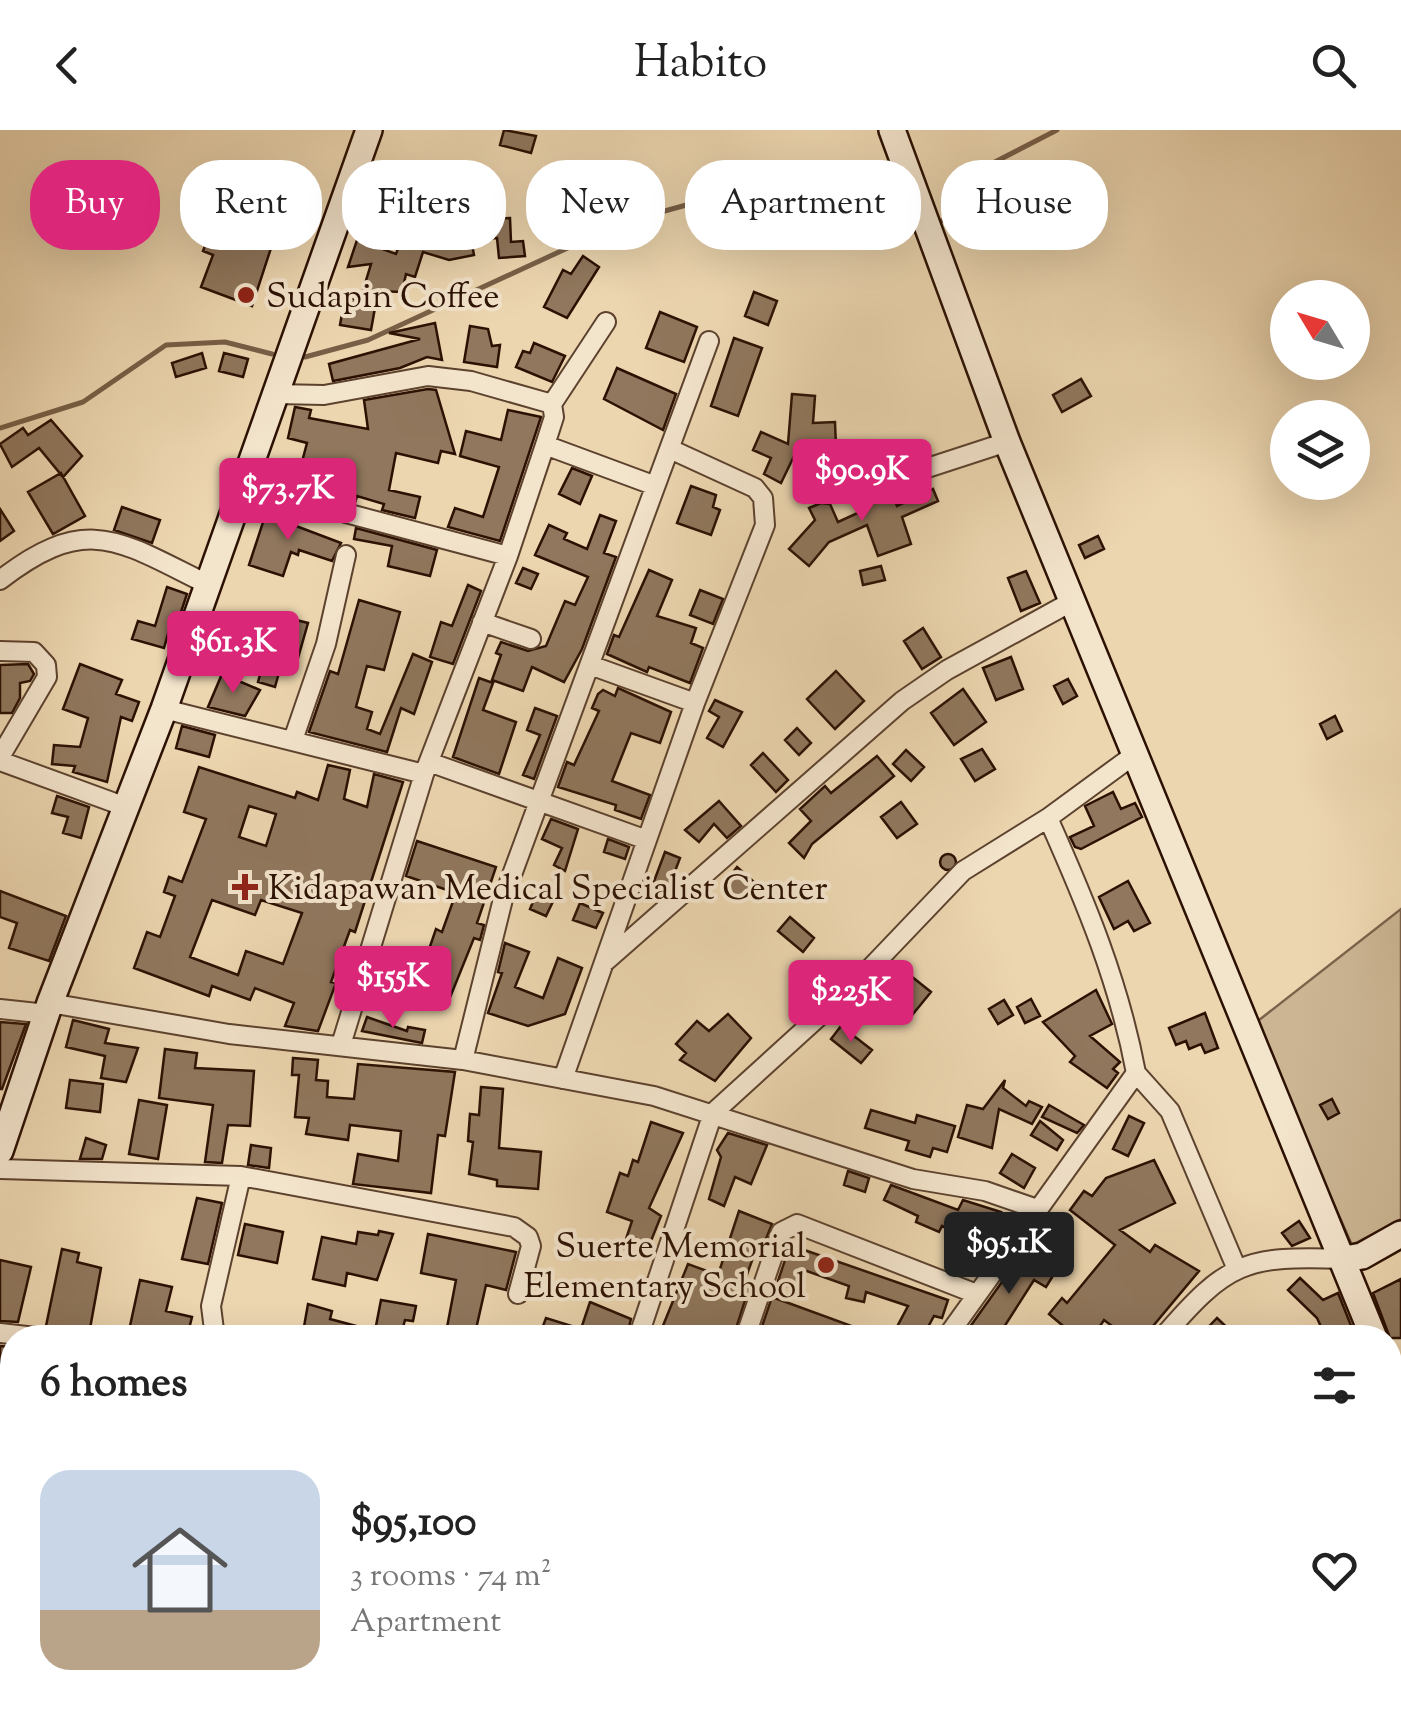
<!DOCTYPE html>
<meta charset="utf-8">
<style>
body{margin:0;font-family:"Sorts Mill Goudy",serif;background:#f2f2f2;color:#222;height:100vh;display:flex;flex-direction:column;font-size:38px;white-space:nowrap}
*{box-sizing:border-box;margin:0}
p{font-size:32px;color:#767676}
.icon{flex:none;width:55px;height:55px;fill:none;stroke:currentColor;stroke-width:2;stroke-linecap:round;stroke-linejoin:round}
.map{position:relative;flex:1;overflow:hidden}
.sheet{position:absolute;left:0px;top:1195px;width:1402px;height:390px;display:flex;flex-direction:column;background:#fff;border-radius:40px 40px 0 0;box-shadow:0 10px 40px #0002}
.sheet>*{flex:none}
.guide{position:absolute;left:30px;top:30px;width:1342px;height:90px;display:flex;gap:20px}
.needle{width:65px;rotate:308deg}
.controls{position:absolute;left:1270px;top:150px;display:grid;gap:20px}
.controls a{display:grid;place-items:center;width:100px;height:100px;border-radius:50%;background:#fff;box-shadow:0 10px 40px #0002;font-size:50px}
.price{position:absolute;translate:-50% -85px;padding:0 22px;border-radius:10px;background:#db2777;color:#fff;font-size:32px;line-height:65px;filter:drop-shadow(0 2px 5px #0008)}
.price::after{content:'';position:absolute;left:50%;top:60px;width:30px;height:22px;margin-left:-15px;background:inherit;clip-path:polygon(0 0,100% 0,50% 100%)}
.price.on{background:#222;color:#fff}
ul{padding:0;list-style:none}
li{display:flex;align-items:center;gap:30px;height:250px;padding:0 40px}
li span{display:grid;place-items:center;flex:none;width:280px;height:200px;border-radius:30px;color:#555}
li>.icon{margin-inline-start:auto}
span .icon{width:120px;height:120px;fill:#fffc;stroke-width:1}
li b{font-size:42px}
h2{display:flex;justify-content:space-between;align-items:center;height:120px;padding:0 40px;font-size:42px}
.tag{padding:0 35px;border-radius:40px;background:#fff;box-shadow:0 10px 40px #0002;font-size:35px;line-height:90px}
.tag.on{background:#db2777;color:#fff}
header{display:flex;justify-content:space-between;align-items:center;height:130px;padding:0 40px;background:#fff;font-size:45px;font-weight:600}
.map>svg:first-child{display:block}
</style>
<header><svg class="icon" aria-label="back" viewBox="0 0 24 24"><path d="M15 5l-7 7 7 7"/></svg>Habito<svg class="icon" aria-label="search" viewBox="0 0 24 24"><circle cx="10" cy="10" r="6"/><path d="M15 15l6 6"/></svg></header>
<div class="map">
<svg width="1401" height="1585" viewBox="0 0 1401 1585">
<rect width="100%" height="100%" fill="#ecd6b0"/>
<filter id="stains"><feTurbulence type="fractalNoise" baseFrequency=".002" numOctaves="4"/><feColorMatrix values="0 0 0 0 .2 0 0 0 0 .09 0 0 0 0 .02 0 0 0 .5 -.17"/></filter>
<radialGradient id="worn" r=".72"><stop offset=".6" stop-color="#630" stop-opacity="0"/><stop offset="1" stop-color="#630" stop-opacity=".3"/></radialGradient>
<!-- green -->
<path fill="#cbb593" stroke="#7c634b" stroke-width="2.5" d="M1401 779V1089L1352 1115 1254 894Z"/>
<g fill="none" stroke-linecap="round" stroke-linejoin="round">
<!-- stream -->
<path stroke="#785f47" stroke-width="5" d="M936 93 959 84 991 34 1057 0
M305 227 368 210 585 110 643 87 708 69 759 66 812 86 849 91 870 83 887 84 918 97
M0 298 83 272 166 215 225 212 272 224"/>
</g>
<!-- building -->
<path fill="#90775d" stroke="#2c1103" stroke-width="2.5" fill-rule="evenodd" d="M504 0 536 6 531 23 500 15Z
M470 48 496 52 489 89 510 88 511 112 523 111 525 126 499 128 497 108 471 109 474 125 449 130 423 122 415 147 406 144 402 162 378 161 371 200 340 195 345 167 360 170 371 134 348 137 357 110 396 124 412 81 377 68 381 52 416 60 417 52 437 56 436 65 466 71Z
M214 93 272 115 252 176 201 157 213 125 203 121Z
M583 126 599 137 567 188 544 177 563 140 571 144Z
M754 162 777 171 768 195 745 186Z
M660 182 697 197 684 232 646 218Z
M435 193 442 230 427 227 400 238 333 251 329 234 420 209 389 203Z
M470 196 488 199 492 216 500 215 497 237 464 232Z
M734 208 762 218 738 286 711 276Z
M534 213 565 226 552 252 516 237 523 221 530 223Z
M202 223 206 238 176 247 172 233Z
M224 223 248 229 243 247 219 241Z
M617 238 676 264 663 300 604 269Z
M1081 249 1091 266 1062 282 1053 265Z
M428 259 436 260 455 324 441 321 438 333 396 323 389 360 420 367 415 388 382 380 384 374 357 366 355 373 271 347 275 334 299 343 307 313 288 308 295 277 311 280 309 288 368 299 364 270Z
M792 264 815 266 813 293 835 292 836 317 797 320 781 353 764 344 771 328 753 320 761 302 788 314Z
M508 280 541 287 500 411 448 397 455 378 483 387 499 337 460 326 466 301 501 310Z
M51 290 82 326 63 347 39 318 12 337 0 314 23 298 28 305Z
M855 314 860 336 842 340 838 318Z
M572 338 592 346 580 374 559 364Z
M61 343 85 386 53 404 28 362Z
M691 356 716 365 713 377 720 380 711 405 677 393Z
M933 359 938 371 902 387 911 414 878 426 867 395 829 412 809 436 789 419 815 390 809 378 821 373 830 374 838 392 862 381 857 368 891 360 897 376Z
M122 377 160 390 152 413 114 400Z
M275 377 301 384 296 396 341 413 332 431 299 420 298 425 291 422 283 446 249 435 265 386 271 388Z
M0 379 14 401 0 411Z
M600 385 616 391 604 423 616 427 582 519 564 552 532 537 523 561 492 550 501 525 496 523 501 512 528 521 546 516 565 471 575 475 588 447 535 425 549 395 567 403 564 409 587 419Z
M356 398 437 420 430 446 388 436 392 416 354 409Z
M1098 406 1104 419 1085 428 1079 415Z
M881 436 885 450 863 455 860 441Z
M523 438 538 444 531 459 516 453Z
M649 440 672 450 657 486 696 498 691 513 703 518 690 553 649 537 647 542 607 524 614 505 619 507Z
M1026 441 1040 473 1021 481 1008 448Z
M468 455 481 461 453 534 430 527 441 492 452 496Z
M167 457 187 464 180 485 174 483 164 518 132 509 138 491 155 496Z
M700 460 723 469 713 494 690 485Z
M359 470 400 482 384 540 367 536 356 577 372 582 367 599 380 604 413 524 432 532 414 584 401 578 387 622 309 602 330 541 338 544Z
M276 485 308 493 296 535 282 532 275 557 258 552 266 523 235 515 241 493 271 503Z
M923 498 941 527 922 539 904 511Z
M1011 527 1023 559 996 570 983 538Z
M28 534 34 544 30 551 20 553V568L12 583H0V535Z
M80 534 122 550 116 564 139 572 132 591 121 587 107 652 73 642 75 636 52 634 54 615 80 617 88 588 63 579Z
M836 541 864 571 835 599 807 569Z
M222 544 260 560 245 586 208 577Z
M479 548 493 553 483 580 516 592 499 644 453 627Z
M1068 549 1077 566 1063 574 1054 556Z
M618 558 671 582 660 613 631 603 612 651 650 665 641 689 615 680 616 675 558 657 567 632 574 635 599 581 592 578 598 564 603 560 615 566Z
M963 559 986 592 954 615 931 583Z
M715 570 742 582 723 617 707 608 719 587 709 581Z
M535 578 557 586 534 649 523 645 540 605 527 600Z
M1335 586 1342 601 1327 609 1320 594Z
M182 596 215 605 209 627 176 618Z
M797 598 811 613 799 625 785 610Z
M982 619 995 639 975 651 961 629Z
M906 620 924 637 911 651 893 634Z
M763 623 788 650 776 662 751 635Z
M877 626 894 646 812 714 804 728 789 713 811 691 800 679 825 656 831 663Z
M328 635 350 640 344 669 367 677 374 644 403 652 355 802 350 800 331 852 336 853 318 901 285 896 294 873 255 858 250 870 212 856 209 866 134 838 147 802 160 807 175 766 164 762 169 747 182 752 206 689 184 682 199 637 295 668 297 662 318 670ZM249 676 276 684 266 716 239 707ZM212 770 255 785 261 770 302 783 283 834 246 821 238 845 190 827Z
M1113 662 1121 679 1135 673 1142 687 1081 719 1075 717 1070 707 1094 696 1085 676Z
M57 666 89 677 81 708 63 703 68 687 52 683Z
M719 671 741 696 727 708 714 694 699 712 685 700Z
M901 672 917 694 897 708 881 687Z
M551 689 578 699 565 741 554 735 562 718 542 709Z
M608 709 629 717 625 729 604 722Z
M417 711 496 737 477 793 484 795 480 810 474 808 449 870 377 847 388 818 425 831 436 799 442 802 456 763 406 746Z
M665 722 680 728 668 760 661 766 650 762Z
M940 732a8 8 0 1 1 16 0a8 8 0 1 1-16 0Z
M737 737 755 753 741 770 723 755Z
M1128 751 1150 793 1134 801 1128 791 1114 799 1099 767Z
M540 755 557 763 546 786 530 779Z
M0 761 66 786 49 831 9 818 17 793 0 787Z
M580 773 603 783 596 798 573 790Z
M790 787 814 808 803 822 778 801Z
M505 813 529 822 515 857 543 868 558 828 582 838 565 884 528 896 488 883 502 843 498 842Z
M911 846 931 862 913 884 893 868Z
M1096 860 1112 894 1090 906 1120 932 1113 939 1118 943 1107 958 1070 932 1075 926 1043 892Z
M1031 869 1040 886 1025 893 1017 877Z
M1004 870 1013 885 998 894 989 879Z
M1205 883 1218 918 1205 923 1201 914 1189 919 1186 911 1176 915 1169 898Z
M728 884 751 908 715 951 680 930 686 923 676 914 697 891 709 901Z
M367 887 407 901 408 897 425 900 422 913 362 901Z
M73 890 109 899 105 913 138 918 126 952 101 948 105 926 66 917Z
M0 892 26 894 2 959H0Z
M841 896 872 920 861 933 831 909Z
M165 919 197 923 195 938 254 941 250 996 228 995 222 1033 205 1032 213 975 159 968Z
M293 928 318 930 316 950 328 951 327 967 354 969 358 934 455 942 445 1006 438 1005 431 1063 353 1054 358 1024 398 1031 401 1001 350 995 348 1010 306 1004 309 988 295 987 299 945H292Z
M70 950 103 954 100 982 66 978Z
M1005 950 1003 958 1026 976 1029 971 1042 977 1032 994 999 979 992 1018 958 1007 967 975 983 979Z
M481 957 503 959 499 1018 541 1022 538 1059 497 1056V1050L469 1044 473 1012 468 1011 470 984 479 985Z
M1332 969 1339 983 1328 989 1320 975Z
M139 970 167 975 158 1029 129 1024Z
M1049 975 1084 995 1077 1003 1042 987Z
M871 980 915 993 917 985 955 996 947 1022 933 1018 930 1027 906 1020 909 1011 865 998Z
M1129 986 1144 993 1128 1026 1113 1019Z
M1040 991 1063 1010 1057 1020 1031 1005Z
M651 992 683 1003 649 1078 661 1086 645 1126 623 1118 632 1091 607 1082 620 1043 628 1046 633 1030 638 1032Z
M728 1003 767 1015 751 1054 735 1047 724 1076 709 1069 721 1027 717 1020Z
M86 1008 106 1015 102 1029H80Z
M251 1015 271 1018 269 1038 248 1035Z
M1012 1024 1035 1038 1024 1058 1000 1043Z
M1154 1030 1175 1073 1120 1100 1150 1122 1155 1115 1199 1141 1143 1208H1128L1104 1190 1092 1208H1066L1057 1201 1062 1195 1049 1184 1062 1168 1067 1173 1115 1115 1070 1080 1084 1061 1092 1066 1106 1048Z
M848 1041 869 1048 865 1062 844 1055Z
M891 1055 958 1080 963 1070 1001 1082 985 1116 942 1096 939 1102 916 1092 918 1086 884 1070Z
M197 1068 222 1073 208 1134 182 1129Z
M739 1081 772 1094 763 1116 758 1114 745 1150 751 1152 733 1208H658L688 1134 718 1145Z
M1299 1091 1310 1108 1292 1116 1282 1103Z
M245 1094 283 1102 277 1133 238 1125Z
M379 1101 393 1104 377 1150 347 1143 345 1156 313 1149 322 1107 356 1114 358 1102 378 1105Z
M428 1104 516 1122 506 1160 486 1155 474 1208H445L456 1150 421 1143Z
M790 1115 948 1170 942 1188 934 1186 922 1208H891L908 1176 866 1162 864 1172 846 1168 849 1156 804 1140 797 1158 777 1154Z
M62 1119 79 1123 77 1132 101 1138 89 1204 46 1196Z
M1024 1121 1056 1141 1046 1157 1034 1150 997 1208H962Z
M0 1130 31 1137 18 1192 0 1191Z
M1300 1148 1323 1170 1338 1163 1356 1208H1314L1322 1199 1317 1188 1288 1160Z
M1401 1149V1208H1390L1373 1163Z
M140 1150 172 1157 166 1181 192 1187 187 1207 130 1196Z
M772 1167 879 1206V1208H758Z
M381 1170 416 1176 413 1191 405 1190 400 1208H302L308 1174 332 1181 330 1189 375 1201Z
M590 1172 631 1189 626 1208 540 1204 546 1188 581 1199Z
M1217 1188 1238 1208H1198Z
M0 1216 12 1217V1253L0 1251Z
M0 1453H12V1497H0Z
M472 1572H535L531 1585H502L471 1576Z
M566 1572H646L642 1585 611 1576 608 1585H596Z
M710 1572H771L791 1581 794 1572H824L820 1585H706Z
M913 1572H981L971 1585H903Z
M1025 1572H1068L1058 1585H1047Z
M1077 1572H1110L1126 1585H1093Z
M1140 1572H1166L1157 1585H1132Z
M1195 1572H1214L1205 1585 1192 1582Z
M1229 1572H1263L1279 1585H1239L1242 1580Z"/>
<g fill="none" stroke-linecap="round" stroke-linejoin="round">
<defs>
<path id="street" d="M276 264 324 265 428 246 471 251 552 274
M545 315 653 355
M244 356 508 426
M827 362 918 341 1007 312
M0 450C88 382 119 411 209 455
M482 492 531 509
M0 521 34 522 46 535 47 547 0 627
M590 535 695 573
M164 579 424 644
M293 610 326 514 346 425
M0 631 126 677
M429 632 647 710
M606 831 902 571 947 540 1071 472
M50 873 229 904 463 930 503 769 709 211
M0 879 47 884
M341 915 424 644 508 426 545 315 554 287 552 274 606 192
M463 930 654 966 913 1049 985 1061 1037 1079
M1136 943 1170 981 1236 1137
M563 949 695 573 765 395 763 368 755 358 670 319
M0 1039 241 1046 514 1097 528 1107 531 1116 518 1164
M0 1203 45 1208
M215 1208 211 1176 241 1046
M638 1208 713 983 857 852 963 741 1048 688 1134 625
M745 1208 781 1102 797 1094 974 1163
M946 1208 1136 943C1119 852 1086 773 1048 688
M1162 1208C1227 1132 1245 1125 1345 1129
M1390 1451 1401 1458
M178 1585 179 1572
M679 1585 684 1572
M1175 1585 1183 1572"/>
<path id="secondary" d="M892 0 1007 312 1374 1208
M0 1021 50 873 164 579 369 0
M1345 1129 1362 1126 1401 1104
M1390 1249 1401 1277"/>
<path id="highway" d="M0 1538 12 1539
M321 1572 381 1585
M0 1582 55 1585"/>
</defs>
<!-- street casing -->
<use href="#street" stroke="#5c422e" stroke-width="22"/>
<!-- secondary casing -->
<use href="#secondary" stroke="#2c1103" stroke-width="30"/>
<!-- highway casing -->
<use href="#highway" stroke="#2c1103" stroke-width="38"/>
<!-- street -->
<use href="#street" stroke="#f3e4cc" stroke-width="18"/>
<!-- secondary -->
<use href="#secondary" stroke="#f3e4cc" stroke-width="25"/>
<!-- highway -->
<use href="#highway" stroke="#ecd6b0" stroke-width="32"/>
</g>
<!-- markers -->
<g fill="#8f2418" stroke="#f3e4cc" stroke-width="4">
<circle cx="246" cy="165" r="10"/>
<path d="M240 742h10v10h10v10h-10v10h-10v-10h-10v-10h10z"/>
<circle cx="826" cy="1135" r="10"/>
</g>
<g text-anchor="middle" stroke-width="8" stroke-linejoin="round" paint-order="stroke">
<!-- poi labels -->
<g font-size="35" fill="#2c1103" stroke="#f3e4cc" text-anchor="start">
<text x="266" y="177">Sudapin Coffee</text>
<text x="268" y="769">Kidapawan Medical Specialist Center</text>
<text x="806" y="1127" text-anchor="end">Suerte Memorial<tspan x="806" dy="40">Elementary School</tspan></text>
</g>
</g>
<rect width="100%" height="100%" filter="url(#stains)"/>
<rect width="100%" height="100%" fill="url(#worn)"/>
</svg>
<div class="controls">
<a><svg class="needle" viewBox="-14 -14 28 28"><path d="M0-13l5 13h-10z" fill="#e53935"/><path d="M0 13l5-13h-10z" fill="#767676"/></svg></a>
<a><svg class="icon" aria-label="layers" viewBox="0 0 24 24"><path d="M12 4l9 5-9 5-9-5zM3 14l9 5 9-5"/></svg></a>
</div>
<b class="price" style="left:862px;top:394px">$90.9K</b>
<b class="price" style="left:288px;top:413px">$73.7K</b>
<b class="price" style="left:233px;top:566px">$61.3K</b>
<b class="price" style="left:393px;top:901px">$155K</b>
<b class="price" style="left:851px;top:915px">$225K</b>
<b class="price on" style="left:1009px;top:1167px">$95.1K</b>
<div class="guide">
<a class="tag on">Buy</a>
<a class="tag">Rent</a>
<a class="tag">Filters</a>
<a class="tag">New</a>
<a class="tag">Apartment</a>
<a class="tag">House</a>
</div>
<section class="sheet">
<h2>6 homes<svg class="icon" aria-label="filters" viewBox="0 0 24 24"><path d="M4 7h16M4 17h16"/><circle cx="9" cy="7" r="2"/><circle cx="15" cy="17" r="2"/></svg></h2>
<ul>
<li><span style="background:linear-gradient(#c9d6e8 70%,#b9a48a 0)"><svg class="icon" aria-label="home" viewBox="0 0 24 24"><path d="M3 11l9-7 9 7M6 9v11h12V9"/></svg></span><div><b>$95,100</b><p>3 rooms · 74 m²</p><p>Apartment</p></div><svg class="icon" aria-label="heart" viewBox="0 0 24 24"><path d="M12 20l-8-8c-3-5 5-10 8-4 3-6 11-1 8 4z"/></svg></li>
</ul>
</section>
</div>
